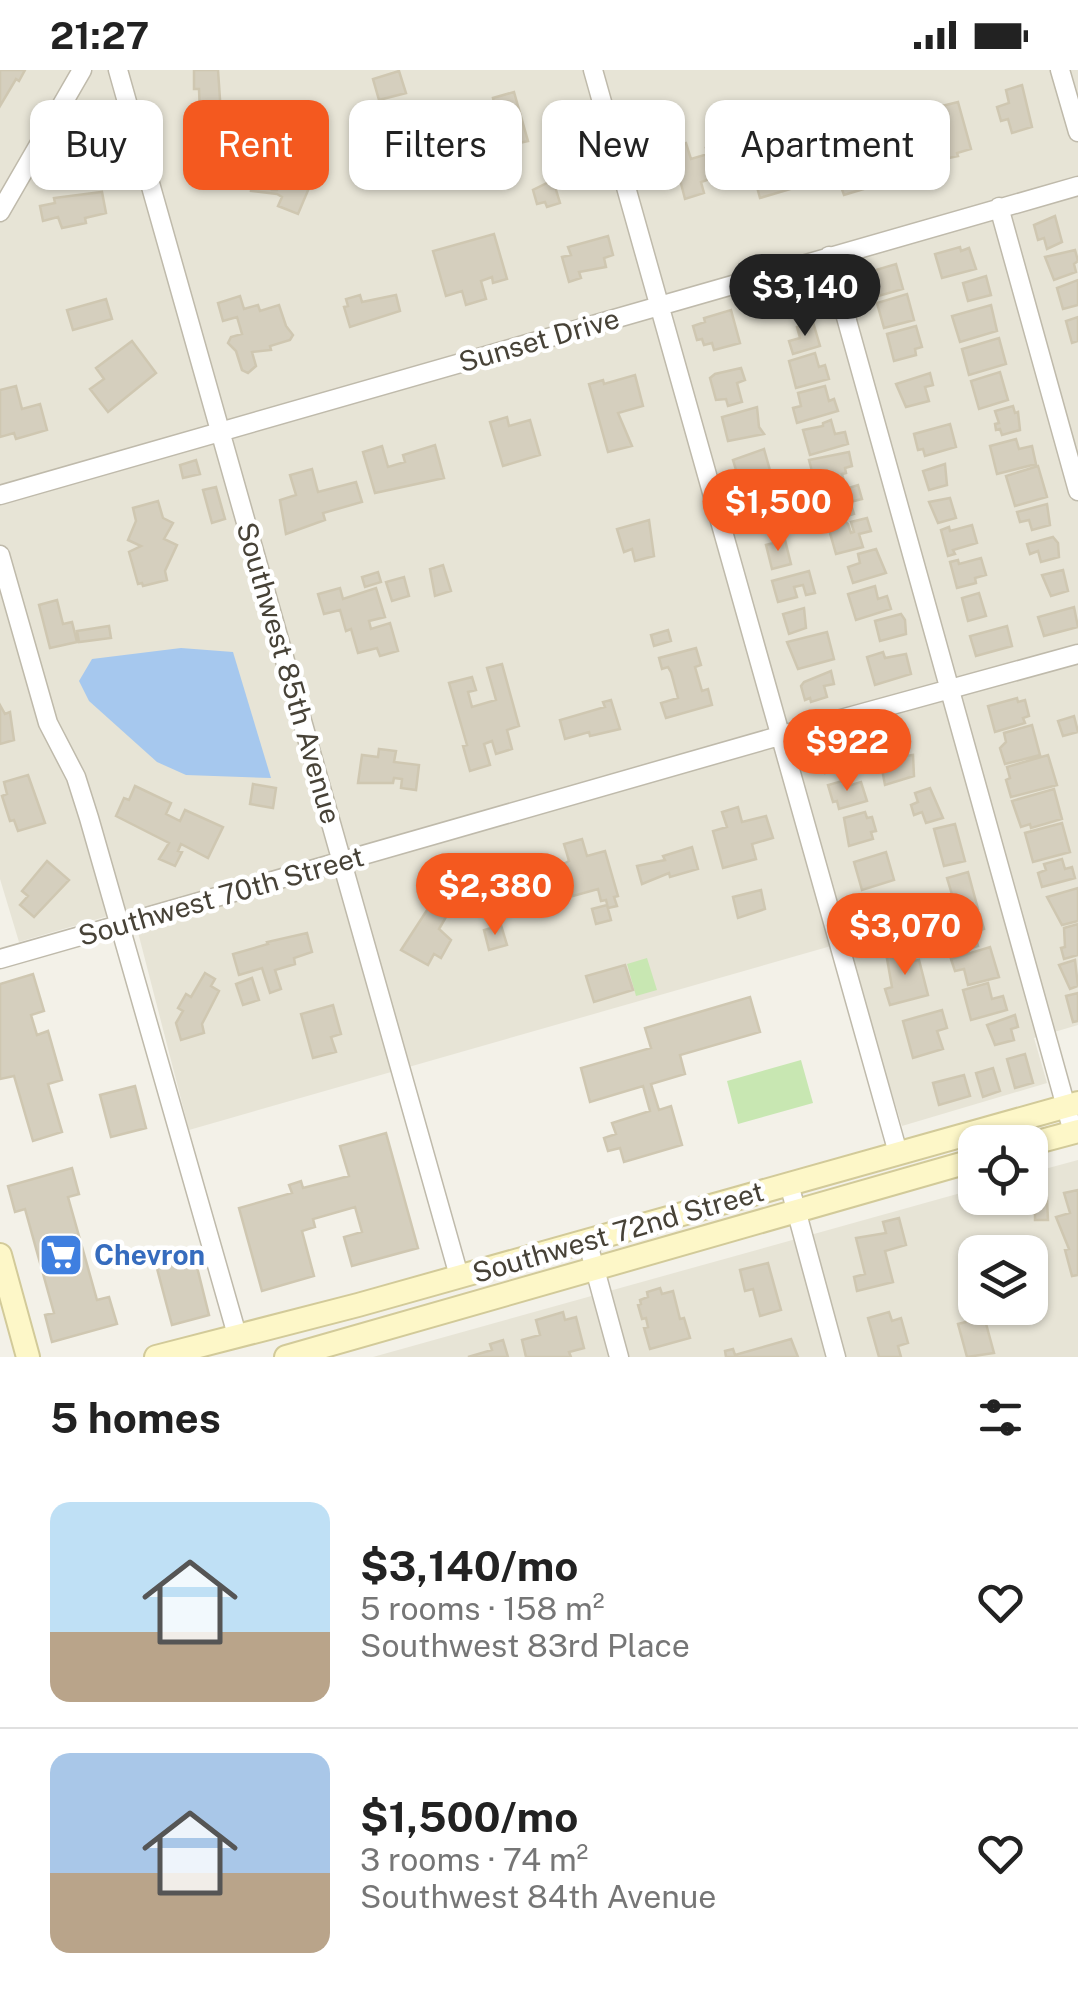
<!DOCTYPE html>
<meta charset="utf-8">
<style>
body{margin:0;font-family:"Public Sans",sans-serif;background:#f6f6f6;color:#222;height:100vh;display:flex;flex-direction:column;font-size:38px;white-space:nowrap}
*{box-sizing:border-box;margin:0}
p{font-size:32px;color:#767676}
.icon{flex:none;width:55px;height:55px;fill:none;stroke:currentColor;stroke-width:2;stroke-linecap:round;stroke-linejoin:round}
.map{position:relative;height:1287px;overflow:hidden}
.side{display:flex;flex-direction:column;background:#fff;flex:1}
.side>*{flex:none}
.banner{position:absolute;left:30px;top:30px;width:1020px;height:90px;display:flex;gap:20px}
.buttons{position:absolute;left:958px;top:1055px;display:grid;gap:20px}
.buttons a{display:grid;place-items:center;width:90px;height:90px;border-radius:20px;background:#fff;box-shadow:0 2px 8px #0004;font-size:50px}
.price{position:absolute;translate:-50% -85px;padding:0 22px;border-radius:35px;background:#f4591f;color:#fff;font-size:32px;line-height:65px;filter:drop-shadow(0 2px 5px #0008)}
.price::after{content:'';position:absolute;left:50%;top:60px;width:30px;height:22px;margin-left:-15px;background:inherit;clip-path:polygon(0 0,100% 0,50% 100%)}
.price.on{background:#222;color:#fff}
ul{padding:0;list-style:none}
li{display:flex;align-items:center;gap:30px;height:250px;padding:0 50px}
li+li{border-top:2px solid #e0e0e0}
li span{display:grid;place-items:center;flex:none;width:280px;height:200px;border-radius:20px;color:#555}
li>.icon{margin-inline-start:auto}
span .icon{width:120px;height:120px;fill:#fffc;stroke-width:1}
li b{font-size:42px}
h2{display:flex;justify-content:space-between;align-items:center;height:120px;padding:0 50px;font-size:42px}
.chip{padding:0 35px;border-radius:20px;background:#fff;box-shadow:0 2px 8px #0004;font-size:35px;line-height:90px}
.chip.on{background:#f4591f;color:#fff}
.status{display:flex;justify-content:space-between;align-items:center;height:70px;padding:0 50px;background:#fff;direction:ltr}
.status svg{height:28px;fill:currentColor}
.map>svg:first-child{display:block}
</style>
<div class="status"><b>21:27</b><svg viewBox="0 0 49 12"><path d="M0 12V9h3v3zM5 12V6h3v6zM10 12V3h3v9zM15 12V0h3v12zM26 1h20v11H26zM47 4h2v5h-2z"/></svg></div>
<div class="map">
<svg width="1078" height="1287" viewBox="0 0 1078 1287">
<rect width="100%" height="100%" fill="#f3f1e8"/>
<!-- residential -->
<path fill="#e7e4d6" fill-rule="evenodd" d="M0 0H1078V955L1034 968 1047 1013 902 1056 845 872 189 1060 132 839 19 872 0 809Z
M1078 1090V1287H373L975 1119V1128H1030V1103ZM975 1182H1030V1238H975Z"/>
<!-- pitch -->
<path fill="#c8e7b2" d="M647 888 657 920 636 926 627 894Z
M801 990 813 1033 738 1054 727 1011Z"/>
<!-- water -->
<path fill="#a6c8ee" d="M181 578 233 582 271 708 186 705 157 692 89 631 79 611 92 589Z"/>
<!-- building -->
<path fill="#d5cfbe" stroke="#cfc7b1" stroke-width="2.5" d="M0 0H25L19 11 16 9 0 36Z
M194 0H218L221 44 200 46 199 19H194Z
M399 1 406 23 379 30 373 9Z
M1022 15 1032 57 1012 63 1008 49 1001 51 997 37 1009 33 1006 20Z
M514 22 528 71 459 86 456 78 470 75 468 66 482 60 488 61 478 37 494 33 493 28Z
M958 32 971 79 957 83 958 86 920 94 907 47 921 43 922 48 943 42 942 36Z
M771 67 776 85 786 89 794 118 760 128 749 88 757 86 753 72Z
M686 73 691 89 708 84 706 78 718 75 723 90 709 94 713 108 701 112 704 123 685 129 678 102 669 104 662 80Z
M301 87 317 94 310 110 300 106 297 113 309 118 298 144 278 136 282 127 277 124 251 121 253 106 273 108 272 120H277L287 97 295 101Z
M863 91 865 97 878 94 884 113 844 125 839 111 852 107 849 95Z
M553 110 560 133 547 137 545 132 537 134 533 120Z
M102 122 106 143 85 148 86 153 62 158 58 147 43 151 40 136 55 133 54 128Z
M1055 146 1062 172 1047 179 1044 168 1038 170 1034 155Z
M494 164 507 209 493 213 492 207 481 211 486 229 466 235 462 221 446 226 433 181Z
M608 166 613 185 604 188 606 197 579 202 581 208 569 212 562 187 571 185 568 177Z
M960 177 961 181 969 178 976 199 942 208 935 184Z
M1075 180 1078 191 1074 194 1076 202 1054 210 1045 187Z
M896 194 903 219 875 227 869 202Z
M986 206 991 225 968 231 963 213Z
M1078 210V235L1063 239 1057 218Z
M801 223 806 239 788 245 783 229Z
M907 224 914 250 884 258 877 233Z
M360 225 362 232 396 225 400 241 350 257 344 237 348 236 346 229Z
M240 226 244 239 258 235 260 241 279 235 286 256 293 265 290 270 270 276 271 280 252 282 256 296 248 303 242 300 236 281 228 273 231 267 242 264 237 247 223 251 218 233Z
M106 229 112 249 73 260 67 240Z
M991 235 997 261 960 272 952 246Z
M731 240 740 273 714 280 712 273 704 275 702 269 697 270 693 256 705 252 704 248Z
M1078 247V271L1072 273 1066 251Z
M813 252 820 276 793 284 789 271 800 268 797 257Z
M916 256 922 277 915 279 916 285 894 291 887 264Z
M999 268 1006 294 969 305 962 279Z
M132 271 156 303 108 342 90 319 104 309 96 298Z
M815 283 819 297 825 295 829 309 796 318 789 291Z
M741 298 745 310 737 313 742 332 728 336 726 329 716 330 710 308 715 304Z
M1000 302 1008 330 979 339 971 311Z
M930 303 933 315 925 317 929 331 906 337 896 314Z
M635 305 643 336 618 343 632 376 608 382 589 314 603 310 604 314Z
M16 316 22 339 40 334 47 360 16 369 14 363 0 367V320Z
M825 316 829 331 834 329 838 341 797 353 793 338 801 336 798 323Z
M1013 336 1015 343 1018 342 1020 360 1002 365 1000 359 996 360 995 354 999 353 995 341Z
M757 337 759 357 764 364 728 371 722 347Z
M507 347 509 356 530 350 540 385 503 396 490 352Z
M831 350 835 364 845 362 848 374 810 385 803 360 823 356V353Z
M950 354 956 377 925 386 923 379 918 380 914 364Z
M1016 369 1019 379 1032 376 1036 394 997 404 990 376Z
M435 375 444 408 375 423 363 382 382 376 388 397 405 392 403 385Z
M764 379 771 404 740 413 733 390Z
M849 382 852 396 845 398 846 403 842 404 844 412 817 420 809 390Z
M196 390 200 404 183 408 180 395Z
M945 394 947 415 929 420 923 401Z
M1038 396 1047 427 1015 436 1006 406Z
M312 399 318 422 356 412 362 432 323 443 325 450 286 464 280 430 296 425 290 405Z
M858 415 862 429 850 432 854 444 827 452 819 424 835 419 839 421 842 431 845 430 842 420Z
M216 417 225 449 212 453 203 420Z
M785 426 788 436 774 440 778 455 754 462 746 437Z
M950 428 956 448 938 453 929 432Z
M158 431 163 448 173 453 164 469 177 475 165 501 167 510 143 516 142 513 138 514 129 482 141 476 128 470 136 451 133 438Z
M1047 434 1050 455 1032 460 1029 450 1020 452 1017 442Z
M867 448 871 461 859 464 863 477 836 484 828 456 844 451 848 454 851 463 854 462 851 452Z
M649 450 654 486 635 491 632 479 624 482 617 459Z
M972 455 977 473 953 480 955 484 948 486 941 460 949 457 950 461Z
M1053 467 1058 473 1059 487 1041 492 1038 481 1030 484 1027 474Z
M785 470 791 494 772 499 766 475Z
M876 479 886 503 853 513 848 497 860 493 858 484Z
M981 488 986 505 975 508 976 513 957 518 950 492 958 490 959 494Z
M443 495 451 521 435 526 430 499Z
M1063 500 1068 521 1051 526 1042 505Z
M809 501 815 523 806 525 803 515 794 517 797 527 778 532 772 511Z
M378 502 381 512 365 517 362 507Z
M404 507 409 526 392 531 386 512Z
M875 516 878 529 887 526 891 539 856 550 848 524Z
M340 518 343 529 376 518 385 547 369 551 371 559 390 553 398 581 380 586 377 578 358 583 351 559 346 561 340 540 324 544 318 524Z
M979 523 986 546 968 551 962 528Z
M57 530 63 554 72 552 77 572 50 578 39 535Z
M1074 537 1078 557 1044 566 1038 547Z
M804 538 806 558 789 564 783 544Z
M901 544 905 550 906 564 880 571 875 551Z
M109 556 111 568 79 572 77 561Z
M1007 556 1012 576 976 586 970 566Z
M668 560 671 571 654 576 651 565Z
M827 562 834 589 798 599 787 572Z
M696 578 701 595 695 597 702 621 708 619 712 635 666 648 661 633 678 628 671 602 668 597 662 599 659 588Z
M883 582 885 588 906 584 911 604 875 615 867 587Z
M502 594 519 656 507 660 512 679 496 684 492 671 484 674 490 695 470 701 463 676 467 675 449 613 472 607 476 620 468 622 472 637 496 630 487 598Z
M831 601 834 614 824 616 827 627 811 632 810 628 805 630 801 616 804 612Z
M1017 628 1018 632 1025 630 1029 646 1023 648 1025 653 995 662 988 636Z
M611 630 620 659 590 666 589 662 565 669 560 650 605 637 603 632Z
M0 635 5 644 10 642 14 670 0 674Z
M1074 646 1078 662 1063 666 1058 651Z
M1032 655 1040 685 1005 694 1000 678 1006 672 1004 663Z
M856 673 861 693 846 697 848 702 845 703H842L840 699 825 703 819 683Z
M904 675 906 686 913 685 914 706 885 715 880 689 897 686 895 676Z
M379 679 396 681 394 692 419 695 416 720 401 718 402 709 394 708 393 713H358L362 685 378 687Z
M1048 685 1057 715 1011 727 1006 710 1010 708 1007 697Z
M28 705 45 753 18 761 14 750 10 751 2 726 7 724 4 712Z
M846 710 848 716 861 712 867 731 839 739 837 731 833 732 828 715Z
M253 714 276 718 273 738 250 734Z
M135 716 171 733 166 744 180 751 185 740 223 757 208 788 181 774 178 781 182 782 175 796 159 789 169 773 116 746 124 728 129 730Z
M930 718 943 748 926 753 922 742 914 745 911 735 918 732 915 723Z
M1054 719 1062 749 1031 758 1030 754 1021 757 1012 731Z
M738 737 742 752 766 746 773 768 752 774 756 789 723 798 713 761 727 757 722 742Z
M865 742 867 748 872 747 876 761 871 762 873 769 849 776 844 748Z
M1062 753 1070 782 1033 792 1025 763Z
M955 754 965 791 944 796 934 759Z
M582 769 587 786 605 781 618 826 614 827 617 836 608 838 606 830 601 831 598 819 573 826 570 815 561 817 556 798 569 791 564 774Z
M692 777 698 799 670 807 669 803 642 814 637 796 665 790 663 786Z
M886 782 894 810 862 820 854 792Z
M1062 789 1065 799 1072 797 1075 808 1042 817 1038 803 1046 800 1044 794Z
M47 791 69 810 34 847 20 835 28 826 22 821Z
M968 802 978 839 958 844 947 808Z
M521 804 530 834 484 846 476 817Z
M1078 818V851L1062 855 1047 827Z
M761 820 765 839 738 848 733 827Z
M882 827 884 836 902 831 909 857 874 866 865 832Z
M433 831 450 840 439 859 451 870 441 888 434 884 428 895 401 880Z
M607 835 611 850 596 854 592 839Z
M980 845 984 859 974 862 978 876 952 884 944 855Z
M1078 854V885L1064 889 1061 878 1065 877 1064 858Z
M501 855 507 875 489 880 484 860Z
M307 863 312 882 294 888 295 894 275 900 281 919 270 923 262 898 239 905 233 884 268 874 267 872Z
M990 877 999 907 968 915 964 899 955 901 951 889Z
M906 878 910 892 919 890 928 925 890 935 885 919 892 917 886 883Z
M1075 890 1078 916 1070 919 1059 895Z
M625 895 633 920 594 932 586 906Z
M205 903 215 909 211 916 219 921 202 954 204 963 181 970 176 953 183 941 178 938 186 924 191 927Z
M33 904 44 941 31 945 37 965 48 961 62 1010 48 1014 62 1062 33 1071 14 1006 0 1009V914Z
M252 908 259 930 243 935 236 914Z
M988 913 992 929 1003 926 1007 940 971 950 963 920Z
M1078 923V951L1073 952 1066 926Z
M750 927 760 962 680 985 685 1004 651 1014 659 1040 671 1036 682 1075 624 1092 620 1078 608 1081 604 1068 616 1064 612 1053 650 1041 643 1016 590 1032 581 998 651 978 645 958Z
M333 935 341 964 331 967 336 982 313 988 301 944Z
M942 940 947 958 937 961 943 979 913 988 903 951Z
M1015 945 1018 957 1011 959 1014 970 995 975 987 955Z
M1025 984 1033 1013 1015 1018 1007 989Z
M993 998 1000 1021 983 1027 976 1003Z
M964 1005 970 1026 939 1035 933 1013Z
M135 1016 146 1058 111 1067 100 1025Z
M386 1063 418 1178 352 1196 344 1167 362 1162 355 1137 313 1149 315 1157 302 1161 314 1206 262 1221 239 1138 292 1123 289 1115 301 1111 303 1118 349 1106 340 1076Z
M72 1098 79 1124 68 1127 97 1230 109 1227 117 1254 52 1272 45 1245 54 1243 25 1139 15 1142 8 1116Z
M1078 1120V1205L1072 1206 1065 1180 1069 1179 1056 1147 1070 1143 1064 1123Z
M1047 1128 1048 1150H1035V1139L1029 1140 1027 1133Z
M899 1148 906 1175 885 1181 893 1212 857 1221 854 1207 865 1204 856 1168 886 1163 883 1152Z
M193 1181 209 1245 172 1255 155 1191Z
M768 1193 781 1240 760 1246 753 1219 745 1221 740 1200Z
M660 1218 662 1224 673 1221 680 1249 684 1248 690 1268 650 1279 644 1258 648 1257 646 1248 642 1249 638 1235 641 1234 640 1230 648 1227 647 1222Z
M982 1239 994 1283 967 1287 958 1254 970 1251 968 1243Z
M563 1242 565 1250 576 1247 584 1278 569 1282 571 1287H526L522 1270 540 1265 536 1250Z
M889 1242 892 1251 901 1248 908 1273 898 1276 901 1287H879L868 1248Z
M791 1269 798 1287H726L725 1281 733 1279 735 1285Z
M503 1270 508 1287H468L492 1280 490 1274Z"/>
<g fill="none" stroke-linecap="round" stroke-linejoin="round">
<defs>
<path id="minor" d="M118 0 459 1206
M593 0 898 1083
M1060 0 1078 62
M999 137 1078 421
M0 142 82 0
M829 186 1073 1062
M0 425 1078 116
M0 485 48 653 76 707 89 748 237 1265
M0 889 779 666 1078 584
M789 1114 836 1287
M587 1170 619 1287"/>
<path id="secondary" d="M1030 1074 1078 1061
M0 1185 28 1287
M156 1287 358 1235 1078 1033
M286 1287 975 1090"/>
</defs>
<!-- minor casing -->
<use href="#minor" stroke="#bfbaab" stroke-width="21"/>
<!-- secondary casing -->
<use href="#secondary" stroke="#d2ca99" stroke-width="26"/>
<!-- minor -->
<use href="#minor" stroke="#fff" stroke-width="18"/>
<!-- secondary -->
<use href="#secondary" stroke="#fdf7c8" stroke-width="22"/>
</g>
<!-- icons -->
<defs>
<symbol id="supermarket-square" viewBox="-11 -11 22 22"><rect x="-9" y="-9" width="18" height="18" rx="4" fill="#3f7fe0" stroke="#fff"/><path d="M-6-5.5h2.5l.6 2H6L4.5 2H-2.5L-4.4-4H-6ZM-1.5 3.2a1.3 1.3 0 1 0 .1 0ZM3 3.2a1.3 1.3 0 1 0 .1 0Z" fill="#fff"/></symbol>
</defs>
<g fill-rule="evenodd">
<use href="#supermarket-square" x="36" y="1160" width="50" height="50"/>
</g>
<g text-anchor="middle" stroke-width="9" stroke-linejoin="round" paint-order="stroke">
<!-- street labels -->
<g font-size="28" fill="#474237" stroke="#fff">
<text transform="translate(539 270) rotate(-16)" y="10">Sunset Drive</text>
<text transform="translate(289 603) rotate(74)" y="10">Southwest 85th Avenue</text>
<text transform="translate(221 826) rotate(-16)" y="10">Southwest 70th Street</text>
<text transform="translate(618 1162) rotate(-16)" y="10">Southwest 72nd Street</text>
</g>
<!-- shop labels -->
<g font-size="28" font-weight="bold" fill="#366cbe" stroke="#fff" text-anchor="start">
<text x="94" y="1195">Chevron</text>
</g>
</g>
</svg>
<div class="buttons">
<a><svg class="icon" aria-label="locate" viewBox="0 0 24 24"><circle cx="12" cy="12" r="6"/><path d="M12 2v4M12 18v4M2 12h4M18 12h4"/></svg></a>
<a><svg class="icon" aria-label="layers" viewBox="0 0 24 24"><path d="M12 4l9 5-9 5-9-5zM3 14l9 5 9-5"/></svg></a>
</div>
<b class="price on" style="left:805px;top:269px">$3,140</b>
<b class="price" style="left:778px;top:484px">$1,500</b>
<b class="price" style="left:847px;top:724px">$922</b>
<b class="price" style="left:495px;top:868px">$2,380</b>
<b class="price" style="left:905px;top:908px">$3,070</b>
<div class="banner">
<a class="chip">Buy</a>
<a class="chip on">Rent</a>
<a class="chip">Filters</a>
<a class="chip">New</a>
<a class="chip">Apartment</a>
</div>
</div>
<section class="side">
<h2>5 homes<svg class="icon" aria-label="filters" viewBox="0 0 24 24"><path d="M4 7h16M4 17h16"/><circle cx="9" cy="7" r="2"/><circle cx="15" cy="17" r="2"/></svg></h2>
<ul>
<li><span style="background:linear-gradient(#bfe0f5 65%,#b9a48a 0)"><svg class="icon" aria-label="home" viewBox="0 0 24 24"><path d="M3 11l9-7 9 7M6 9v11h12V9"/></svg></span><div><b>$3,140/mo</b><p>5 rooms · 158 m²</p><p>Southwest 83rd Place</p></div><svg class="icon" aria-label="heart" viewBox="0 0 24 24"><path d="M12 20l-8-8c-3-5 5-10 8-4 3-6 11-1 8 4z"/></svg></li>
<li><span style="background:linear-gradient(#a9c7e8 60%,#b9a48a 0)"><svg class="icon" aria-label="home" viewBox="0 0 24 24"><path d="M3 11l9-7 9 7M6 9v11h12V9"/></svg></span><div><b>$1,500/mo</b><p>3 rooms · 74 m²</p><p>Southwest 84th Avenue</p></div><svg class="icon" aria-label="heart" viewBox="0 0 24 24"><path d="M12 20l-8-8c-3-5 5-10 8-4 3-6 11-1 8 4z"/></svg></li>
</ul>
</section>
